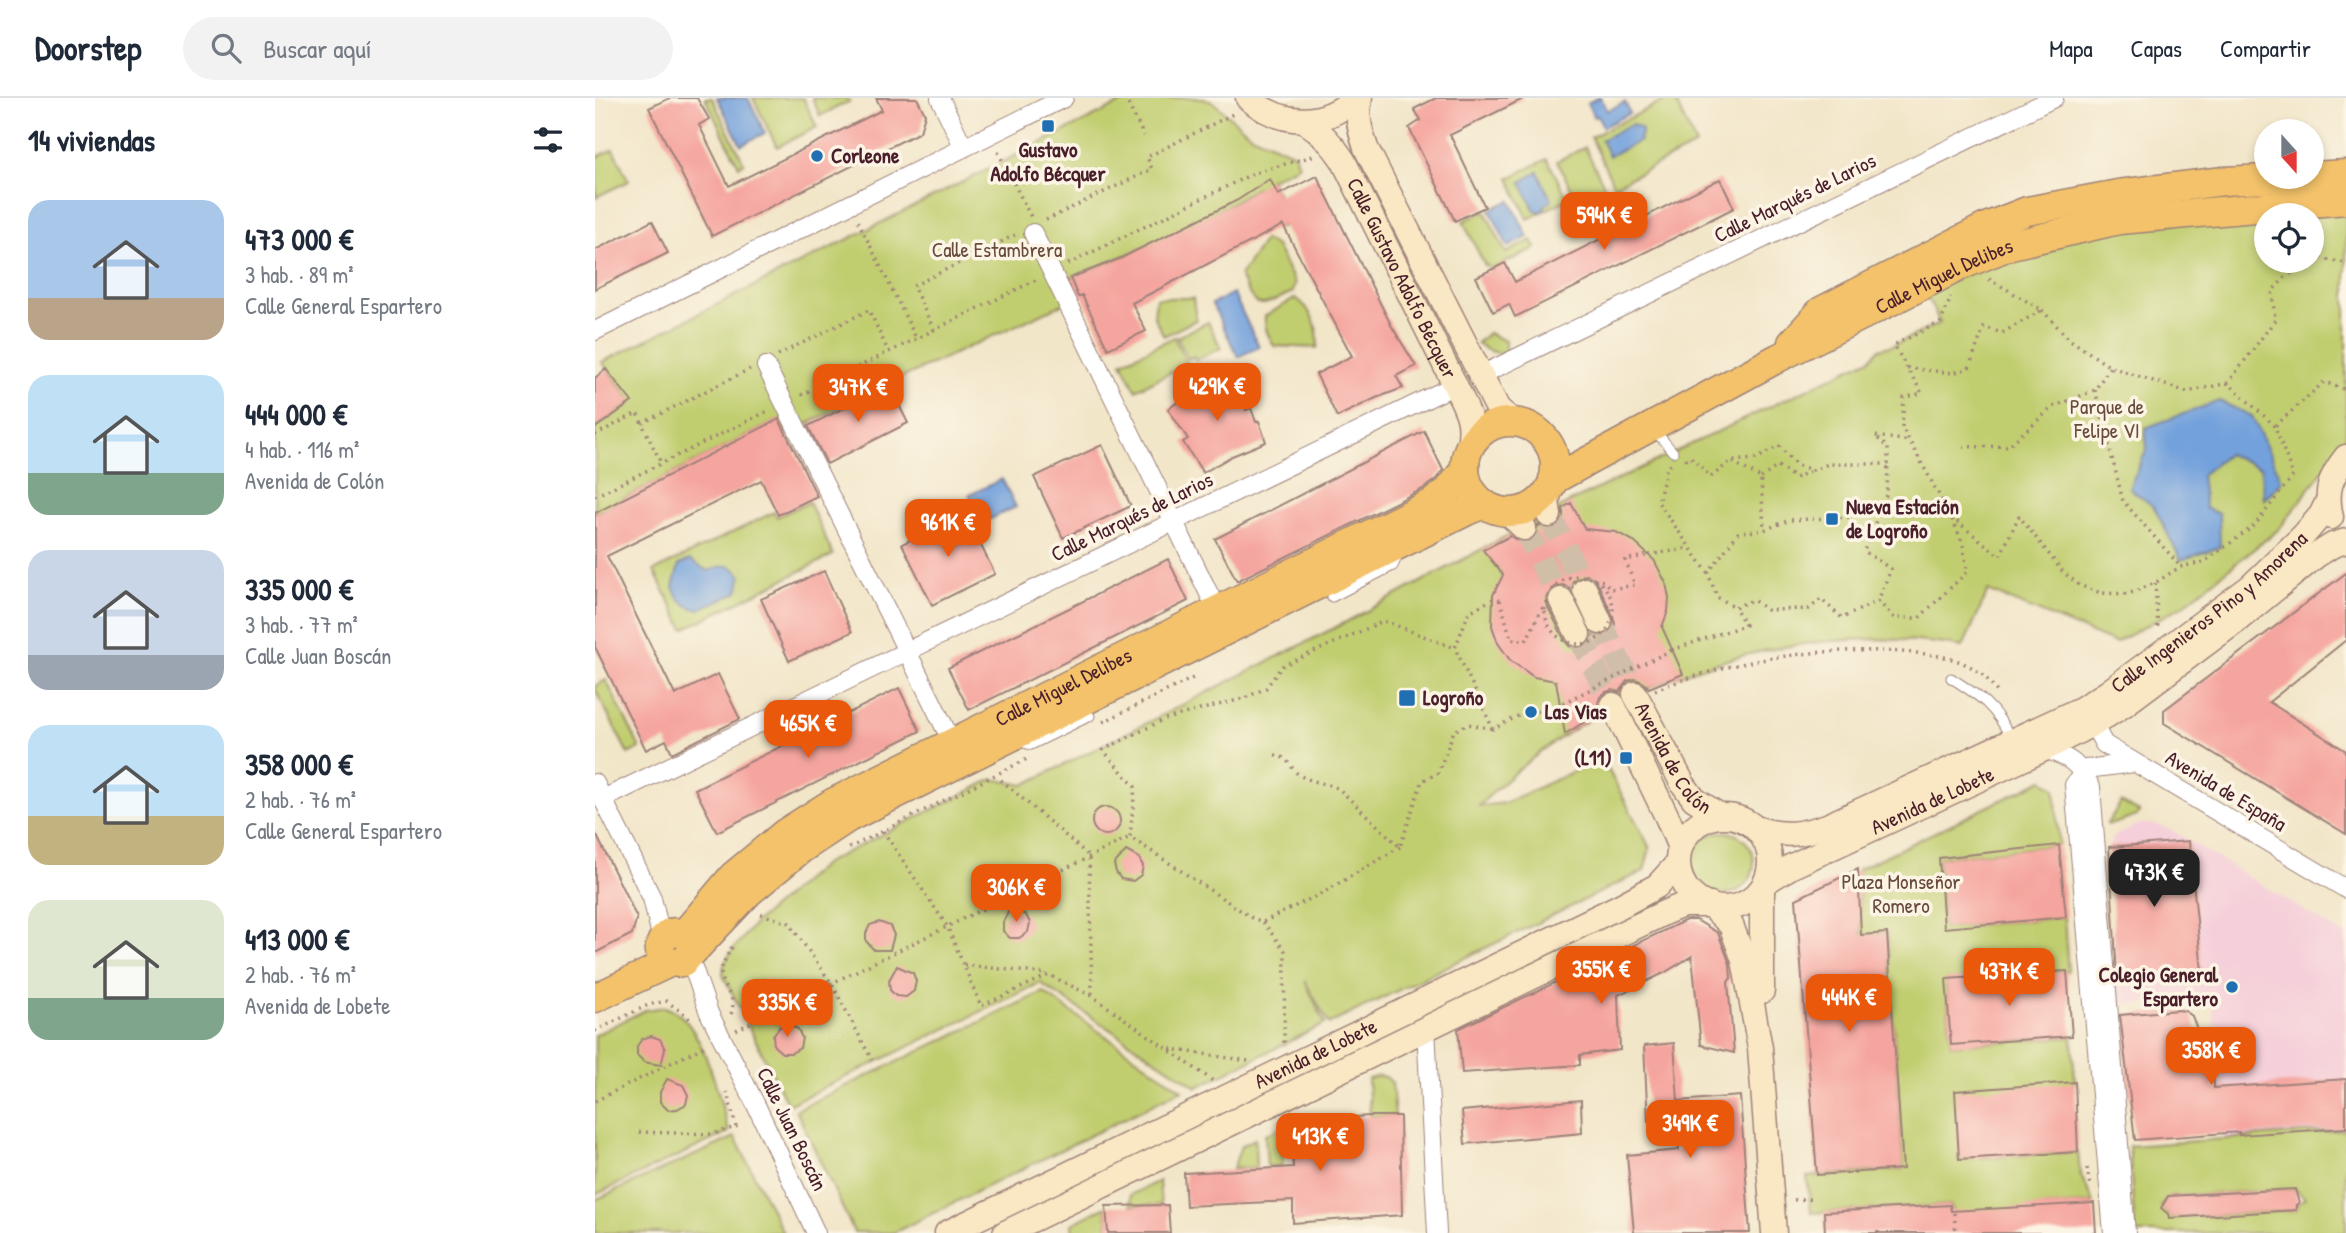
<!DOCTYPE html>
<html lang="es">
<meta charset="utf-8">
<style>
body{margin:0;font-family:"Patrick Hand",sans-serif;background:#f2f2f3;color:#1f2937;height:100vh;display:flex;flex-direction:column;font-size:26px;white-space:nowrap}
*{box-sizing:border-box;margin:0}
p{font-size:23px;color:#747a83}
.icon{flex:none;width:38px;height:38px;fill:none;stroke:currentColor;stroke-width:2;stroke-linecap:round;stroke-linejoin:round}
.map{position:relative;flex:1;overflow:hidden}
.drawer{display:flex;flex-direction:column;background:#fff;width:595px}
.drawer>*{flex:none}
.needle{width:46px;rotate:159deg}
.tools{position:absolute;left:1659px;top:21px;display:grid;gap:14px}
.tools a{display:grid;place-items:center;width:70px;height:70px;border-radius:50%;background:#fff;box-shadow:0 4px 10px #0003;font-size:35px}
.price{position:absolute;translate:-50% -60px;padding:0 16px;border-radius:14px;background:#ea580c;color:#fff;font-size:23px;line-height:46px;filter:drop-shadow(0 2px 4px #0008)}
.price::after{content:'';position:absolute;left:50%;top:42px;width:21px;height:16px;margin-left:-10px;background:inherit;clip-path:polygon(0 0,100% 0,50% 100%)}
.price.current{background:#222;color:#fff}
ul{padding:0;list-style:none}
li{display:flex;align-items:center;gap:21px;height:175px;padding:0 28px}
li span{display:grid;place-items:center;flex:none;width:196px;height:140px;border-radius:21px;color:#555}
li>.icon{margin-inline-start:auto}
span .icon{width:84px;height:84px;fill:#fffc;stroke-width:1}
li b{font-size:30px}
h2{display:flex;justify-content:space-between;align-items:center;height:84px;padding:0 28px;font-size:30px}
header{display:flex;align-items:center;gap:42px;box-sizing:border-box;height:98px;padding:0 35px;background:#fff;border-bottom:2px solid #e0e1e3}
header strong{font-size:33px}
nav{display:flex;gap:38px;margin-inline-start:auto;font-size:24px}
.search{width:490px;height:63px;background:#f2f2f3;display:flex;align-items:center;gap:18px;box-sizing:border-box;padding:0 24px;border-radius:38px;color:#747a83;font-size:26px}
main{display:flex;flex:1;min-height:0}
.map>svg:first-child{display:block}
</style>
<header>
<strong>Doorstep</strong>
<div class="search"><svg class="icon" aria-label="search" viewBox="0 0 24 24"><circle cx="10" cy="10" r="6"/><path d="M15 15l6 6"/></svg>Buscar aquí</div>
<nav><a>Mapa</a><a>Capas</a><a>Compartir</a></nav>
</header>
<main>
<section class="drawer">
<h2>14 viviendas<svg class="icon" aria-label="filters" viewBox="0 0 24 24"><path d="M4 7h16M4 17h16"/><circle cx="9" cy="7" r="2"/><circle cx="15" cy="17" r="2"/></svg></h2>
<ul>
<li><span style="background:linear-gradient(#a9c7e8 70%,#b9a48a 0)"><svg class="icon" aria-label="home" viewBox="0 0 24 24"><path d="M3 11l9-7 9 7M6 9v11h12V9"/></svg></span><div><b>473 000 €</b><p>3 hab. · 89 m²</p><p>Calle General Espartero</p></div></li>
<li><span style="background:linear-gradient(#bfe0f5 70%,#7fa58c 0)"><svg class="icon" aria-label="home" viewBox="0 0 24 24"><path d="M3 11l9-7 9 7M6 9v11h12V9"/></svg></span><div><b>444 000 €</b><p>4 hab. · 116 m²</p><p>Avenida de Colón</p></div></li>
<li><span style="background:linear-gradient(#c9d6e8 75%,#9aa5b1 0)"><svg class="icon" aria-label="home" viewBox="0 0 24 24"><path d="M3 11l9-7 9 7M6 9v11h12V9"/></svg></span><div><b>335 000 €</b><p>3 hab. · 77 m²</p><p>Calle Juan Boscán</p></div></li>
<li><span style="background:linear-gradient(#bfe0f5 65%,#c2b280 0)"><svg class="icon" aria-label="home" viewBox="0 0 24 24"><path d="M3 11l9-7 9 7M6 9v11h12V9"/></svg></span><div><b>358 000 €</b><p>2 hab. · 76 m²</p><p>Calle General Espartero</p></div></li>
<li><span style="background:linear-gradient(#dfe7d0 70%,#7fa58c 0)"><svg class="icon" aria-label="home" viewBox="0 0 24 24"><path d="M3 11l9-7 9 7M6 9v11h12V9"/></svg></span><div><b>413 000 €</b><p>2 hab. · 76 m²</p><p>Avenida de Lobete</p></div></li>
</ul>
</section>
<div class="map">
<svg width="1751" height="1135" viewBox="0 0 1751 1135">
<rect width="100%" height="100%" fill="#fcf5e5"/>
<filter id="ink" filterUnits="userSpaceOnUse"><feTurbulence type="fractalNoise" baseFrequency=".0143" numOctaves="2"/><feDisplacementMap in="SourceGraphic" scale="14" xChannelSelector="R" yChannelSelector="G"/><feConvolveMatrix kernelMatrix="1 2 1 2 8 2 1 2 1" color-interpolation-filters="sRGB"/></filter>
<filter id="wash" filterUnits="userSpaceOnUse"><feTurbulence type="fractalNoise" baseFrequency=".00686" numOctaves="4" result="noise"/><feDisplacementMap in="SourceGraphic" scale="28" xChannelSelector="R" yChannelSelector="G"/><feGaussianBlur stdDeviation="1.57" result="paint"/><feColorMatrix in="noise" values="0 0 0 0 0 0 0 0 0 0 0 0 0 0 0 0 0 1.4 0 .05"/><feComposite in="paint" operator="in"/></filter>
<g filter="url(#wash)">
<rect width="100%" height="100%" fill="#f2e6c9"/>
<!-- built -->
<path fill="#f5cfd9" d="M1544 726H1557L1575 731 1751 838V1032L1627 1041 1617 901 1523 907 1514 749 1518 739Z"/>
<!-- green -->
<path fill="#c1ce70" stroke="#86764e" stroke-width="2" fill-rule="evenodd" d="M110 0H117L149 65 144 68Z
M158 0H208L222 29 182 49Z
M217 0H253L255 3 225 18Z
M536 0H608L619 5 656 37 700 56 704 68 675 81 683 97 692 125 683 130 662 89C608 125 536 156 475 180L483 199 293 286 192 336 185 321 0 415V330L37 304 7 264Z
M1075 0H1079L1101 47 1019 88 996 39Z
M990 49 1021 112 993 125 962 63Z
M18 51 34 83 1 99 0 60Z
M952 61 973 101 933 121 914 80Z
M1751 102V342L1684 431 1587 508 1520 545 1393 493 1368 549C1193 518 1008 582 884 708L910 705 1007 660 1055 750 1049 773 734 926 710 883 730 926 602 989 445 885 193 1007 128 877 129 866 136 854 161 824 230 765 398 681 429 687 753 523 977 403 1275 261 1284 251 1299 247 1345 225 1328 190 1416 147ZM1671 117H1717V163H1671Z
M890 113 911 155 937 142 941 150 895 172 892 167 890 168 868 123Z
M669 142 681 148 700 185 698 194C662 210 663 215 645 178Z
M561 200H598L601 222 569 238 559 219Z
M701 200C717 212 725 230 722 250L679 248C673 237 669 230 670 218Z
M613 224 626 250 601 262 599 258 593 261 582 239Z
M893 235 910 243V257L892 252 882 245Z
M579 239 592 266 541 292 527 264Z
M214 404 238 457 89 531 59 473 179 414 182 419Z
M11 582 45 650 33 656 0 591V588Z
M1448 682 1460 690 1464 747 1344 760 1349 830 1469 819 1473 873 1351 882 1356 947 1477 939 1480 984 1364 1061 1483 1054 1485 1076 1499 1105 1360 1115 1355 1107 1216 1115 1212 1079 1308 1071 1292 835 1266 838 1263 771Z
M1526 704 1544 714 1542 718 1515 727 1512 726Z
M1097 765a31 31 0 1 1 62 0a31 31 0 1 1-62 0Z
M448 894 587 992 298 1135 259 1134 201 1012Z
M70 909C74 911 81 913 85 917 111 940 125 1001 134 1034L0 1097V937L50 912Z
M784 978 791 979 797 985 800 1018H775L773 981Z
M687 1029 688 1064 686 1068H672L670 1037Z
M1751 1032V1135H1540L1534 1048ZM1700 1091 1710 1100 1703 1106 1701 1112 1575 1120 1566 1108 1574 1098Z
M140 1039 188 1135H0V1102Z
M660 1041 661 1069 638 1071 646 1048Z
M564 1083 566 1107H536L535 1097Z
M511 1108 513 1135H478L477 1126Z"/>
<!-- water -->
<path fill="#73a1dc" stroke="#5e6084" stroke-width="2" d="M122 0H153L170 35 146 47Z
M1002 0H1006L1012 13 1030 4 1035 15 1008 29 1003 18 999 19 992 5Z
M1037 26 1047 31V36L1044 39 1045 43 1014 58 1006 42Z
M943 74 957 103 950 107 949 112 944 114 939 111 926 84Z
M915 102 933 139 913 149 895 112Z
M638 195 664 249 643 259 617 206Z
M1624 303 1657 318 1687 383 1669 401 1666 370 1633 356 1606 377 1610 410 1624 416 1625 449 1586 462 1559 409 1534 390 1552 351 1550 330Z
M407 381 421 409 387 425 374 397Z
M95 462 113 473C129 467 135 463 146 478L144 491 141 495 104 511C92 511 82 500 78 489L84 467Z"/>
<g id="blocks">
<!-- building -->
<path fill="#f5a59f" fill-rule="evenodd" d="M75 0H102L114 21 104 27 134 88 287 12 281 0H322L330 16 325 34 117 138 54 10Z
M841 0H930L855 37 890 109 860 123 814 30 826 22 819 11Z
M722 78 796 227 821 268 801 278 808 290 781 300 742 319 721 276 757 258 688 127 537 205 551 233 513 251 487 197 483 199 475 180 526 160 643 102 675 81 683 97Z
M1125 81 1139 110 920 219 914 206 898 214 881 179 910 165 920 184Z
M57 123 73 155 0 191V152Z
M11 271 37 304 0 330V280Z
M640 277 651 312 656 310 661 324 664 323 671 344 637 358 608 375 588 344 593 341 573 311 604 289Z
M294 287 313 325 232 366 213 328Z
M184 321 222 398 183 417 166 382 12 458 80 597 123 576 145 621 77 655 71 642 51 652 0 549V415Z
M829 333 848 372 841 381 828 391 642 483 620 441Z
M507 347 536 408 468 440 439 379Z
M976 405 990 431 1021 434 1037 442 1059 462 1071 485 1074 500 1073 513 1067 529 1088 576 1054 590 1048 584 1040 581 1032 583 1025 594 1018 592 1011 594 1005 599 1003 605 1005 614 970 636 961 583 939 579 915 562 903 545 897 528 898 497 908 477 888 452 915 438 925 444H934L940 440 943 427 955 432 963 429 968 422V410ZM991 477 998 479 1003 486 1018 518 1020 526 1018 532 1012 537 1004 539 998 537 996 544 990 549 981 551 974 548 970 543 953 509 951 500 959 489 968 487 975 491 978 483Z
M370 415 400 476 337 507 307 446Z
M573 461 593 503 374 612 353 570Z
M229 473 257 534 194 563 166 501Z
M1751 475V542L1674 604 1751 653V736L1569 625V612Z
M304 590 325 633 122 734 100 691Z
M497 723a14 14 0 1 1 28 0a14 14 0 1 1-28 0Z
M0 734 42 820 37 836 0 855Z
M1594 743 1607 873 1522 878 1514 749Z
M1464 747 1471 819 1349 830 1344 760Z
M531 753 544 760 548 768 546 777 538 783 526 781 521 774 519 766Z
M399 768 409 772 414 781 410 796 393 795 386 789 385 778 390 771Z
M1263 771 1266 837 1292 835 1308 1071 1222 1077 1201 801Z
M415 810 431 817 435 825 433 834 424 840H415L408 833V824Z
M1091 822H1101L1123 835 1135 866 1136 880 1133 884 1139 955 1106 947 1097 858 1069 875 1023 897 1025 952 985 957V967L867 975 863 931Z
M284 824 295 828 299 837 295 852H279L271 843V835L275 827Z
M302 868 318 875 321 883 319 893 311 899 301 898 295 892 294 882Z
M1472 873 1477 938 1356 947 1351 881Z
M170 881 180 885 184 894 180 910 164 908 157 902V892L161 884Z
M1583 912 1590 913 1597 918 1603 934H1616L1619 990 1751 981V1030L1644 1037V1034L1540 1042 1525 917Z
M188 925 203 931 207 940 205 950 196 955H187L179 948 178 937Z
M56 938 65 941 70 951 66 967 49 964 42 957V948L47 941Z
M1079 945 1083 1003 1145 998 1155 1135H1039L1032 1057 1084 1052 1081 1022 1053 1024 1049 948Z
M72 981 88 987 93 997 91 1006 82 1011 73 1012 65 1004V994Z
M1480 984 1483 1054 1364 1061 1360 993Z
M986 1002 987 1035 870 1046 867 1013Z
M775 1018H805L807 1117 698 1125V1103L591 1108 589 1075 698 1069 696 1023Z
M1700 1091 1704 1105 1701 1107V1112L1574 1120 1573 1116 1566 1110 1573 1098Z
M1499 1105 1501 1135H1230L1229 1114 1355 1107 1356 1113Z
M573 1107 575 1135H513L511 1108Z"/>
</g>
</g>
<g filter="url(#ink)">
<use href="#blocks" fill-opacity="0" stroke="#9e827a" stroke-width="2"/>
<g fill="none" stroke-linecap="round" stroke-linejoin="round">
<!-- secondary-tunnel -->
<path stroke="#d0bea9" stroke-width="24" stroke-dasharray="24 12" stroke-linecap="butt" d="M954 417 990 492
M929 430 966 502
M1005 524 1040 596
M983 536 1018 607"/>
<defs>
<path id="lane" d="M1059 335H1062L1078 354
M737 499 798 468 804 455
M1356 580C1385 598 1401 609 1416 641
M421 643 436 647 495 618"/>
<path id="street" d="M345 0 369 50
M438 135 622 512
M0 233 469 0
M171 268 350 630
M886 277 1459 0
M1503 623V635L1509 646 1751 791
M1449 651C1475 659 1483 665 1496 689L1531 1135
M0 685 57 800 67 842
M8 701 860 287
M94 858 114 915 160 1005 221 1135
M831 930 842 1135
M1518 1135 1479 687 1491 671 1539 665"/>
<g id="secondary">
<path d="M653 0C686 28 728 30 760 0"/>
<path d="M765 0C761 18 765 32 771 50L903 311 915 321 923 325"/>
<path id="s1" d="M710 23C726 34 737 45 748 62L860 287C872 313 880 322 873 352"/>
<path d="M899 411 916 418 929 430"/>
<path d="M954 417 952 403 956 389"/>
<path d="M1736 419C1730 394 1735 379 1751 359"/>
<path d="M990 492 1005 524"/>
<path d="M966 502 983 536"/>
<path id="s2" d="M1040 596 1088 686 1099 701 1124 717"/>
<path d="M1018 607 1073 721 1085 750"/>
<circle cx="1129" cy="764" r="46"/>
<path id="s3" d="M1160 730C1189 739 1204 737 1232 728L1486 611 1512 595 1655 489 1707 439 1726 417 1732 405"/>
<path id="s4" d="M1172 783 1197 768 1449 651 1503 623 1530 606 1640 524 1722 457 1738 447 1751 443"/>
<path d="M1167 794V893"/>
<path d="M1115 807 1136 827 1149 862 1165 950 1179 1135"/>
<path id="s5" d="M352 1135 1025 808 1062 788 1082 766"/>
<path d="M410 1135 1071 814 1088 807H1115"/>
</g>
<g id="primary">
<path d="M1717 78 1751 76"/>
<path d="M1197 245 1226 213 1391 129 1432 113 1523 96 1629 83 1710 79"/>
<circle cx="915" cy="369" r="45"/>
<path id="s6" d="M958 382 1183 260 1370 166 1416 147 1524 122 1751 102"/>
<path id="s7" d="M89 836 138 778 190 735 237 705 837 405 853 393 870 371"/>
<path d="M96 855C99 840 88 832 74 835 56 849 66 869 88 864L154 794 206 751 253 720 872 413 889 406"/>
<path d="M0 900 74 865"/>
</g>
</defs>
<!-- lane casing -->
<use href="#lane" stroke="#9e827a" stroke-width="11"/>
<!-- street casing -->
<use href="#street" stroke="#9e827a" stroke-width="20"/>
<!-- secondary casing -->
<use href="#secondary" stroke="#9e827a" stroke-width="27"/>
<!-- primary casing -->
<use href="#primary" stroke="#9e827a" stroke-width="31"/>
<!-- path -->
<path stroke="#9e827a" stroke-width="3.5" stroke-dasharray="2 5" stroke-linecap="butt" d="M530 0 549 38
M403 54 436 119
M451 122 557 71 552 59 640 15
M263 123 321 240
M1722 159 1725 129
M473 166 659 75 718 58
M1394 181 1447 212 1407 235 1389 229 1374 270 1358 275 1312 270 1327 295 1309 300 1307 329 1356 419 1405 458 1424 418 1468 474 1484 487 1506 495 1533 496 1560 485 1585 469 1609 464 1659 428 1698 378 1680 328 1729 284 1751 292
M1447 212 1474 241 1515 269 1592 294 1633 285
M339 232 318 188 420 137
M183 257 274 212 293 253
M1312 270 1299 247 1346 224 1356 199
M1500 292 1528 403 1585 468
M206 297 441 182
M47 325 155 271
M1680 328 1633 285 1680 222 1677 193 1692 178 1722 160 1751 165
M0 337 42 315 66 365
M1368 349 1413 348 1458 309 1500 292 1515 269
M1090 362 1096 359 1116 379 1136 363 1161 361 1184 348 1201 367 1218 372 1233 366H1293V350L1280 338 1315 343
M1138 364 1166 380 1169 431
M1076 367 1072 369 1063 404 1113 475 1122 499 1140 509
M1166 380 1183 368 1200 380 1216 373
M0 398 173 313
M1054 457 1095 450
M1113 475 1143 435 1169 432 1195 422 1256 419
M1560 485 1563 532
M905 502 898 501 874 514 860 550 898 631 925 617 955 611
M1283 503 1299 520H1324L1372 474 1368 446 1357 421
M1077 552 1150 527 1140 509 1158 502 1172 512 1214 511 1226 501 1247 520 1283 503 1296 471 1269 453 1292 395 1293 366
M1060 592C1138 562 1222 548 1306 554 1343 556 1383 560 1403 596
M508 624 598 580 596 576
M680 657C696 660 694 671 706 678 716 684 732 685 744 691L805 749 827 683 843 675 859 633 873 626 898 631
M406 682 494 758 497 898
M288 733 352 828 386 908 454 877 497 898 618 983
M805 749 731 793 668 824 657 820 535 739 540 689 508 652 570 621 650 600 671 590 687 568 789 523 860 550
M254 750 432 661
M166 816 194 825 237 886 277 962
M668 824 690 853 689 943 691 948
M369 867 452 876
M136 916C143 898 127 893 126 877 126 867 132 858 137 849
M141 932 535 739
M0 933 53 907 71 903 91 917 97 924
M575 951 654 963
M0 1003 112 947
M44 1034 117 1036 141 1029 132 994
M1492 1070 1495 1087
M1199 1102 1215 1101
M1359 1115 1361 1135
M1283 1133V1135"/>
<!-- lane -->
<use href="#lane" stroke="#fff" stroke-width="9"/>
<!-- street -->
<use href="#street" stroke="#fff" stroke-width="18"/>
<!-- secondary -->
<use href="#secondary" stroke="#fae7c3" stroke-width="24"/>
<!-- primary -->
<use href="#primary" stroke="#f3c26a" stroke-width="28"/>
<!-- path-bridge -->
<path stroke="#9e827a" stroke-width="3.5" stroke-dasharray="2 5" stroke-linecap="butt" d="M950 512a34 34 0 1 1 68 0a34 34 0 1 1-68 0Z
M999 481 1008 483 1016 491 1040 487 1030 462 1054 457
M905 502 916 541 931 543 948 509
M955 611 1077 552"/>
</g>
</g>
<!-- markers -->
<g fill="#1f6fb2" stroke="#fcf5e5" stroke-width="2.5">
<rect x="446" y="21" width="14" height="14" rx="3.5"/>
<circle cx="222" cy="58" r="7"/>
<rect x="1230" y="414" width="14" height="14" rx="3.5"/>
<rect x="803" y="591" width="18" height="18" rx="3.5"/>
<circle cx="936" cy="614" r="7"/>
<rect x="1024" y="653" width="14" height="14" rx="3.5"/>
<circle cx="1637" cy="889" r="7"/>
</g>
<g text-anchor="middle" stroke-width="7" stroke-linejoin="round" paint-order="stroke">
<!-- poi labels -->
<g font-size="21" font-weight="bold" fill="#4a1f2b" stroke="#fcf5e5" text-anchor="start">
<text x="453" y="59" text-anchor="middle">Gustavo<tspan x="453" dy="24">Adolfo Bécquer</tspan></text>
<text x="236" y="65">Corleone</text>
<text x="1251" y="416">Nueva Estación<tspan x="1251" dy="24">de Logroño</tspan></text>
<text x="828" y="607">Logroño</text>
<text x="950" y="621">Las Vias</text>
<text x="1017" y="667" text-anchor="end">(L11)</text>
<text x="1623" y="884" text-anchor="end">Colegio General<tspan x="1623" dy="24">Espartero</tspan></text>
</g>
<!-- street labels -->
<g font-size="21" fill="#4a1f2b" stroke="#fcf5e5">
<text transform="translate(1200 100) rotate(-26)" y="7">Calle Marqués de Larios</text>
<text dy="7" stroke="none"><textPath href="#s6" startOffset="441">Calle Miguel Delibes</textPath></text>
<text dy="7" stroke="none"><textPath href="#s1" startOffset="187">Calle Gustavo Adolfo Bécquer</textPath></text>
<text transform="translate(537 419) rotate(-26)" y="7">Calle Marqués de Larios</text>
<text dy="7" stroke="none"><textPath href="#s3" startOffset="514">Calle Ingenieros Pino y Amorena</textPath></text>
<text dy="7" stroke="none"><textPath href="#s7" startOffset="458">Calle Miguel Delibes</textPath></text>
<text dy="7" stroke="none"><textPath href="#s2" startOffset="75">Avenida de Colón</textPath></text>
<text transform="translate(1631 693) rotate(31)" y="7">Avenida de España</text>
<text dy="7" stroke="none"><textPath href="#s4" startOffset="184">Avenida de Lobete</textPath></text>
<text dy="7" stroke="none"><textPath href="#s5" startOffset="410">Avenida de Lobete</textPath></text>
<text transform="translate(197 1031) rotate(64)" y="7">Calle Juan Boscán</text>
</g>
<!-- park labels -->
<g font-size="21" fill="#684b3c" stroke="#fcf5e5">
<text x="402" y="159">Calle Estambrera</text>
<text x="1512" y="316">Parque de<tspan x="1512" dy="24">Felipe VI</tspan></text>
<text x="1306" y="791">Plaza Monseñor<tspan x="1306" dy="24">Romero</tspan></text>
</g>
</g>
</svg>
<div class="tools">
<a><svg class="needle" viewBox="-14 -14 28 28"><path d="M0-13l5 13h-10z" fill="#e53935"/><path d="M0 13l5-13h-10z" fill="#747a83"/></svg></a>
<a><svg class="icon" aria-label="locate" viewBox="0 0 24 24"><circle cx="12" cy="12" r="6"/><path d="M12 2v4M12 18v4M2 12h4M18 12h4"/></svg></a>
</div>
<b class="price" style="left:1009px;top:154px">594K €</b>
<b class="price" style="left:622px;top:325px">429K €</b>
<b class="price" style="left:263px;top:326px">347K €</b>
<b class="price" style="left:353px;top:461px">961K €</b>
<b class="price" style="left:213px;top:662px">465K €</b>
<b class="price current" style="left:1559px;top:811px">473K €</b>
<b class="price" style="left:421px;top:826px">306K €</b>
<b class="price" style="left:1006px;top:908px">355K €</b>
<b class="price" style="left:1414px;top:910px">437K €</b>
<b class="price" style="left:1254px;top:936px">444K €</b>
<b class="price" style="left:192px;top:941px">335K €</b>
<b class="price" style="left:1616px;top:989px">358K €</b>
<b class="price" style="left:1095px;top:1062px">349K €</b>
<b class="price" style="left:725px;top:1075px">413K €</b>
</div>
</main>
